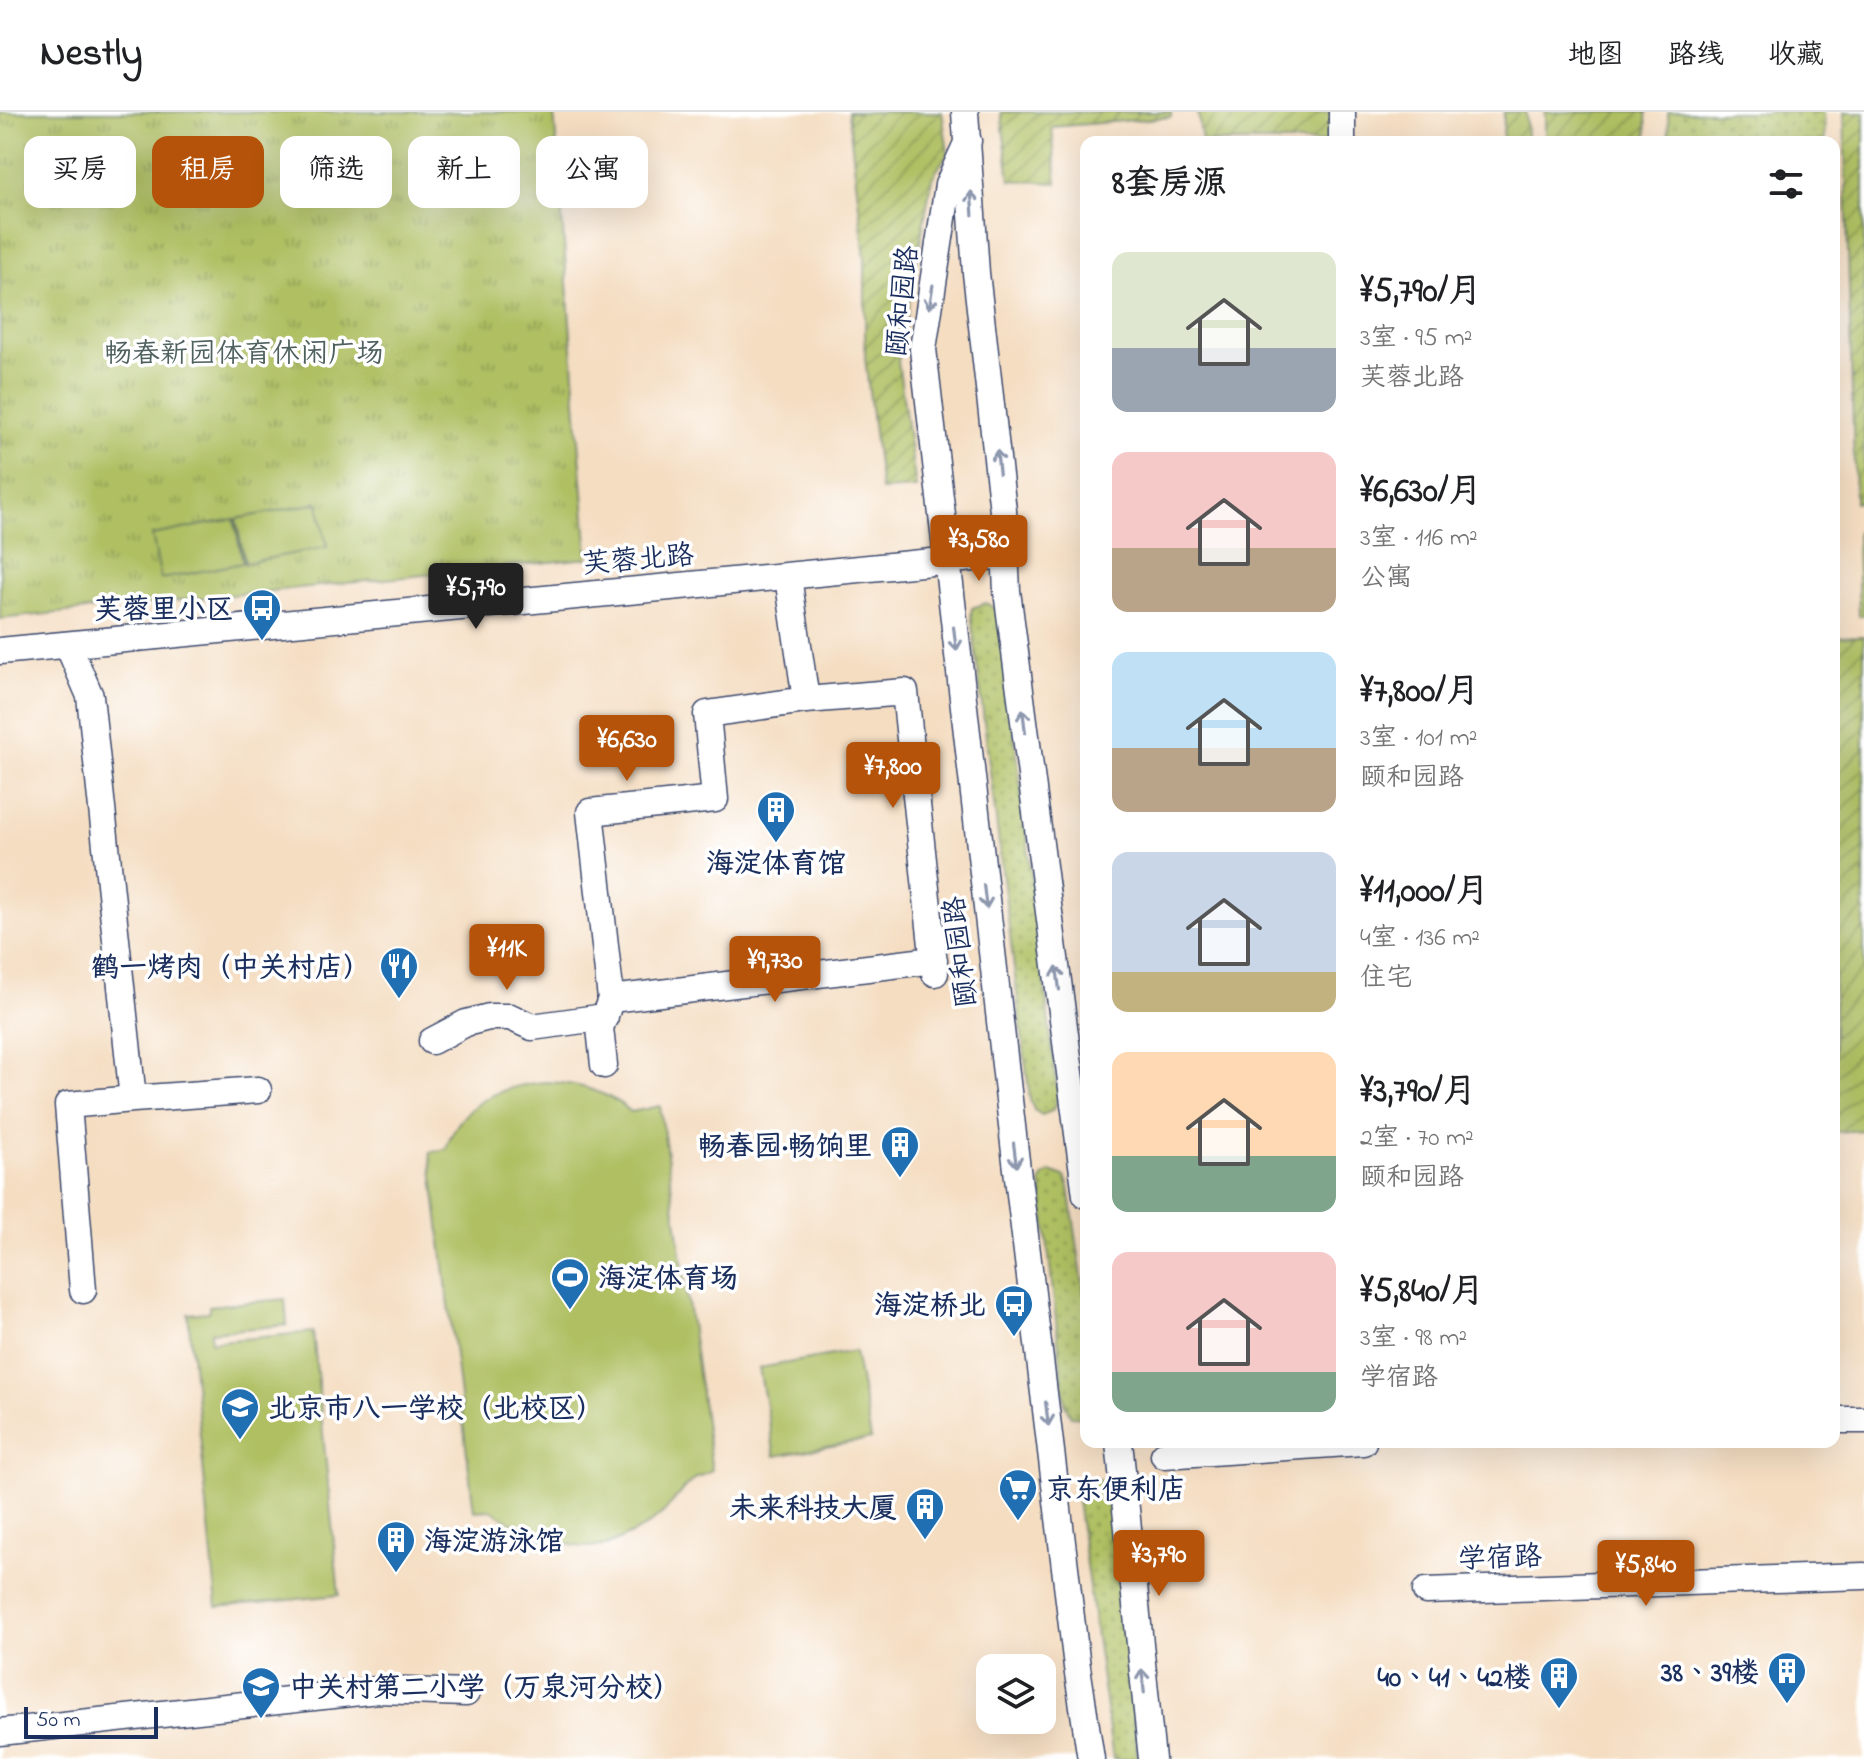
<!DOCTYPE html>
<html lang="zh">
<meta charset="utf-8">
<style>
body{margin:0;font-family:"Indie Flower","LXGW WenKai TC",sans-serif;background:#f2f2f2;color:#202124;height:100vh;display:flex;flex-direction:column;font-size:30px;white-space:nowrap}
*{box-sizing:border-box;margin:0}
p{font-size:26px;color:#757577}
.icon{flex:none;width:44px;height:44px;fill:none;stroke:currentColor;stroke-width:2;stroke-linecap:round;stroke-linejoin:round}
.map{position:relative;flex:1;overflow:hidden}
.side{position:absolute;left:1080px;top:24px;width:760px;height:1312px;display:flex;flex-direction:column;background:#fff;border-radius:16px;box-shadow:0 8px 32px #0002}
.side>*{flex:none}
.guide{position:absolute;left:24px;top:24px;width:760px;height:72px;display:flex;gap:16px}
.buttons{position:absolute;left:976px;top:1542px;display:grid;gap:16px}
.buttons a{display:grid;place-items:center;width:80px;height:80px;border-radius:16px;background:#fff;box-shadow:0 8px 32px #0002;font-size:40px}
.scale{position:absolute;left:24px;bottom:20px;width:134px;box-sizing:border-box;padding-left:8px;border:4px solid #1b2f5e;border-top:0;font-size:22px;line-height:28px;white-space:nowrap;color:#1b2f5e;-webkit-text-stroke:6px #fff;paint-order:stroke}
.price{position:absolute;translate:-50% -68px;padding:0 18px;border-radius:8px;background:#b45309;color:#fff;font-size:26px;line-height:52px;filter:drop-shadow(0 2px 4px #0008)}
.price::after{content:'';position:absolute;left:50%;top:48px;width:24px;height:18px;margin-left:-12px;background:inherit;clip-path:polygon(0 0,100% 0,50% 100%)}
.price.current{background:#222;color:#fff}
ul{padding:0;list-style:none}
li{display:flex;align-items:center;gap:24px;height:200px;padding:0 32px}
li span{display:grid;place-items:center;flex:none;width:224px;height:160px;border-radius:16px;color:#555}
li>.icon{margin-inline-start:auto}
span .icon{width:96px;height:96px;fill:#fffc;stroke-width:1}
li b{font-size:34px}
h2{display:flex;justify-content:space-between;align-items:center;height:96px;padding:0 32px;font-size:34px}
.chip{padding:0 28px;border-radius:16px;background:#fff;box-shadow:0 8px 32px #0002;font-size:28px;line-height:72px}
.chip.current{background:#b45309;color:#fff}
header{display:flex;align-items:center;gap:48px;box-sizing:border-box;height:112px;padding:0 40px;background:#fff;border-bottom:2px solid #e0e0e0}
header strong{font-size:38px}
nav{display:flex;gap:44px;margin-inline-start:auto;font-size:28px}
.map>svg:first-child{display:block}
</style>
<header>
<strong>Nestly</strong>
<nav><a>地图</a><a>路线</a><a>收藏</a></nav>
</header>
<div class="map">
<svg width="1864" height="1647" viewBox="0 0 1864 1647">
<defs>
<pattern id="grass-dots" width="8" height="8" patternUnits="userSpaceOnUse" patternTransform="scale(2)"><rect width="8" height="8" fill="#afbf62"/><path d="M2 2h.1M6 6h.1" fill="none" stroke="#8e9c54" stroke-width="1.8" stroke-linecap="round"/></pattern>
<pattern id="park-tufts" width="24" height="20" patternUnits="userSpaceOnUse" patternTransform="scale(2)"><rect width="24" height="20" fill="#afbf62"/><path d="M3 7l-1-3M5 7V3M7 7l1-3M15 17l-1-3M17 17v-4M19 17l1-3" fill="none" stroke="#8e9c54"/></pattern>
<pattern id="garden-furrows" width="10" height="10" patternUnits="userSpaceOnUse" patternTransform="scale(2)"><rect width="10" height="10" fill="#afbf62"/><path d="M-1 1l2-2M0 10L10 0M9 11l2-2" fill="none" stroke="#8e9c54"/></pattern>
</defs>
<rect width="100%" height="100%" fill="#fff"/>
<filter id="ink" filterUnits="userSpaceOnUse"><feTurbulence type="fractalNoise" baseFrequency=".0125" numOctaves="2"/><feDisplacementMap in="SourceGraphic" scale="16" xChannelSelector="R" yChannelSelector="G"/><feConvolveMatrix kernelMatrix="1 2 1 2 8 2 1 2 1" color-interpolation-filters="sRGB"/></filter>
<filter id="wash" filterUnits="userSpaceOnUse"><feTurbulence type="fractalNoise" baseFrequency=".006" numOctaves="4" result="noise"/><feDisplacementMap in="SourceGraphic" scale="32" xChannelSelector="R" yChannelSelector="G"/><feGaussianBlur stdDeviation="1.8" result="paint"/><feColorMatrix in="noise" values="0 0 0 0 0 0 0 0 0 0 0 0 0 0 0 0 0 1.4 0 .05"/><feComposite in="paint" operator="in"/></filter>
<g filter="url(#wash)">
<rect width="100%" height="100%" fill="#f4ddc1"/>
<!-- grass -->
<path fill="url(#grass-dots)" stroke="#657760" stroke-width="2" d="M1668 0H1824L1825 30H1669Z
M986 491 997 498 1001 508 1058 986 1052 999 1042 1003 1034 998 1030 988 971 502 972 496Z
M1050 1060 1065 1065 1069 1075 1086 1192V1305L1071 1304 1065 1292 1041 1071 1043 1065Z
M1085 1365 1102 1368 1110 1378 1138 1647H1113L1075 1374 1077 1369Z"/>
<!-- park -->
<path fill="url(#park-tufts)" stroke="#657760" stroke-width="2" d="M0 0H554L588 446 0 507Z"/>
<!-- garden -->
<path fill="url(#garden-furrows)" stroke="#657760" stroke-width="2" d="M848 0H942L948 41 932 66 898 250 916 376 881 378 865 246V145Z
M1001 0H1171V5L1052 15 1057 71 1010 68Z
M1198 0H1331V30H1202Z
M1504 0H1526L1527 30H1503Z
M1545 0H1646L1647 30H1545Z
M1844 0H1864V389L1855 390Z
M1864 524V1018L1834 1020V525Z"/>
<!-- pitch -->
<path fill="#afbf62" stroke="#657760" stroke-width="2" d="M318 391 327 435 245 451 236 407Z
M234 407 243 451 161 467 152 423Z
M1864 419V504H1859L1857 420Z
M546 970C577 971 607 979 631 1000L660 994 712 1359 696 1366 683 1377 666 1398 646 1415 606 1434 582 1435 539 1427 491 1398 474 1399 430 1040 446 1037C459 992 501 973 546 970Z
M285 1187 287 1213 211 1220V1230L313 1220 339 1483 217 1495 188 1202 209 1200V1194Z
M855 1239 871 1327 775 1344 759 1256Z"/>
</g>
<g filter="url(#ink)">
<g fill="none" stroke-linecap="round" stroke-linejoin="round">
<defs>
<path id="minor" d="M965 0 976 161 1003 399 1007 479 1086 1083
M1342 0V30
M968 29 948 73 923 237 1016 1049 1077 1555 1091 1647
M68 533 90 584 133 987 258 978
M0 539 1005 443
M806 588 905 580 935 861
M611 887 934 848
M432 929 466 911 489 905H510L532 915 605 905
M604 953 600 916 611 887 590 700 715 687 707 602 806 588 788 465
M83 1178 68 993 133 987
M1834 1308H1864
M1119 1330 1152 1647
M1164 1343 1363 1330
M1426 1479 1864 1464
M0 1620 378 1578 466 1581"/>
</defs>
<!-- minor casing -->
<use href="#minor" stroke="#3c496d" stroke-width="29"/>
<!-- minor -->
<use href="#minor" stroke="#fff" stroke-width="26"/>
</g>
<!-- one-way arrows -->
<defs><path id="oneway-shaft" d="M-6 0H5M1.5-3L5.5 0L1.5 3" fill="none" stroke-width="1.6" stroke-linecap="round" stroke-linejoin="round" transform="scale(2)"/></defs>
<g stroke="#8d97ae">
<use href="#oneway-shaft" transform="translate(972 91) rotate(-94)"/>
<use href="#oneway-shaft" transform="translate(931 185) rotate(99)"/>
<use href="#oneway-shaft" transform="translate(998 350) rotate(-96)"/>
<use href="#oneway-shaft" transform="translate(955 527) rotate(83)"/>
<use href="#oneway-shaft" transform="translate(1024 609) rotate(-97)"/>
<use href="#oneway-shaft" transform="translate(985 785) rotate(83)"/>
<use href="#oneway-shaft" transform="translate(1058 866) rotate(-97)"/>
<use href="#oneway-shaft" transform="translate(1015 1043) rotate(83)"/>
<use href="#oneway-shaft" transform="translate(1047 1302) rotate(83)"/>
<use href="#oneway-shaft" transform="translate(1143 1569) rotate(-96)"/>
</g>
</g>
<!-- icons -->
<defs>
<symbol id="bus-pin" viewBox="-11 -11 22 30"><path d="M0 17L-7.5 6A9.5 9.5 0 1 1 7.5 6Z" fill="#1f6fb2" stroke="#fff"/><path d="M-5-6H5V4H4V6H2V4H-2V6H-4V4H-5ZM-3.5-4V0h7V-4ZM-3.5 1.2v1.5H-2V1.2ZM2 1.2v1.5H3.5V1.2Z" fill="#fff"/></symbol>
<symbol id="building-pin" viewBox="-11 -11 22 30"><path d="M0 17L-7.5 6A9.5 9.5 0 1 1 7.5 6Z" fill="#1f6fb2" stroke="#fff"/><path d="M-4-6H4V6H1V3H-1V6H-4ZM-2.5-4.3h1.7v1.8h-1.7ZM.8-4.3h1.7v1.8H.8ZM-2.5-1h1.7V.8h-1.7ZM.8-1h1.7V.8H.8Z" fill="#fff"/></symbol>
<symbol id="restaurant-pin" viewBox="-11 -11 22 30"><path d="M0 17L-7.5 6A9.5 9.5 0 1 1 7.5 6Z" fill="#1f6fb2" stroke="#fff"/><path d="M-5-6h1v4h1v-4h1v4h1v-4h1v5L-1.5 .5V6h-2V.5L-5-1ZM5-6V6H3V1.5H1.5Q1.5-4 5-6Z" fill="#fff"/></symbol>
<symbol id="stadium-pin" viewBox="-11 -11 22 30"><path d="M0 17L-7.5 6A9.5 9.5 0 1 1 7.5 6Z" fill="#1f6fb2" stroke="#fff"/><path d="M0-5a6.5 5 0 1 0 0 10a6.5 5 0 1 0 0-10ZM-3.5-1.8h7v3.6h-7Z" fill="#fff"/></symbol>
<symbol id="school-pin" viewBox="-11 -11 22 30"><path d="M0 17L-7.5 6A9.5 9.5 0 1 1 7.5 6Z" fill="#1f6fb2" stroke="#fff"/><path d="M0-5L7-2L0 1L-7-2ZM-4 1L0 2.5L4 1V4Q0 6-4 4Z" fill="#fff"/></symbol>
<symbol id="supermarket-pin" viewBox="-11 -11 22 30"><path d="M0 17L-7.5 6A9.5 9.5 0 1 1 7.5 6Z" fill="#1f6fb2" stroke="#fff"/><path d="M-6-5.5h2.5l.6 2H6L4.5 2H-2.5L-4.4-4H-6ZM-1.5 3.2a1.3 1.3 0 1 0 .1 0ZM3 3.2a1.3 1.3 0 1 0 .1 0Z" fill="#fff"/></symbol>
</defs>
<g fill-rule="evenodd">
<use href="#bus-pin" x="240" y="474" width="44" height="60"/>
<use href="#building-pin" x="754" y="676" width="44" height="60"/>
<use href="#restaurant-pin" x="377" y="832" width="44" height="60"/>
<use href="#building-pin" x="878" y="1011" width="44" height="60"/>
<use href="#stadium-pin" x="548" y="1143" width="44" height="60"/>
<use href="#bus-pin" x="992" y="1170" width="44" height="60"/>
<use href="#school-pin" x="218" y="1273" width="44" height="60"/>
<use href="#supermarket-pin" x="996" y="1354" width="44" height="60"/>
<use href="#building-pin" x="903" y="1373" width="44" height="60"/>
<use href="#building-pin" x="374" y="1406" width="44" height="60"/>
<use href="#building-pin" x="1765" y="1537" width="44" height="60"/>
<use href="#building-pin" x="1537" y="1542" width="44" height="60"/>
<use href="#school-pin" x="239" y="1552" width="44" height="60"/>
</g>
<g text-anchor="middle" stroke-width="7" stroke-linejoin="round" paint-order="stroke">
<!-- street labels -->
<g font-size="28" fill="#1b2f5e" stroke="#fff">
<text transform="translate(901 189) rotate(-84)" y="10">颐和园路</text>
<text transform="translate(638 446) rotate(-5)" y="10">芙蓉北路</text>
<text transform="translate(959 840) rotate(-97)" y="10">颐和园路</text>
<text transform="translate(1500 1444) rotate(-2)" y="10">学宿路</text>
</g>
<!-- park labels -->
<g font-size="28" fill="#4f615f" stroke="#fff">
<text x="244" y="250">畅春新园体育休闲广场</text>
</g>
<!-- poi labels -->
<g font-size="28" font-weight="bold" fill="#1b2f5e" stroke="#fff" text-anchor="end">
<text x="234" y="506">芙蓉里小区</text>
<text x="776" y="760" text-anchor="middle">海淀体育馆</text>
<text x="371" y="864">鹤一烤肉（中关村店）</text>
<text x="872" y="1043">畅春园·畅饷里</text>
<text x="598" y="1175" text-anchor="start">海淀体育场</text>
<text x="986" y="1202">海淀桥北</text>
<text x="268" y="1305" text-anchor="start">北京市八一学校（北校区）</text>
<text x="1046" y="1386" text-anchor="start">京东便利店</text>
<text x="897" y="1405">未来科技大厦</text>
<text x="424" y="1438" text-anchor="start">海淀游泳馆</text>
<text x="1759" y="1569">38、39楼</text>
<text x="1531" y="1574">40、41、42楼</text>
<text x="289" y="1584" text-anchor="start">中关村第二小学（万泉河分校）</text>
</g>
</g>
</svg>
<div class="buttons">
<a><svg class="icon" aria-label="layers" viewBox="0 0 24 24"><path d="M12 4l9 5-9 5-9-5zM3 14l9 5 9-5"/></svg></a>
</div>
<div class="scale">50 m</div>
<b class="price" style="left:979px;top:471px">¥3,580</b>
<b class="price current" style="left:476px;top:519px">¥5,790</b>
<b class="price" style="left:627px;top:671px">¥6,630</b>
<b class="price" style="left:893px;top:698px">¥7,800</b>
<b class="price" style="left:507px;top:880px">¥11K</b>
<b class="price" style="left:775px;top:892px">¥9,730</b>
<b class="price" style="left:1159px;top:1486px">¥3,790</b>
<b class="price" style="left:1646px;top:1496px">¥5,840</b>
<div class="guide">
<a class="chip">买房</a>
<a class="chip current">租房</a>
<a class="chip">筛选</a>
<a class="chip">新上</a>
<a class="chip">公寓</a>
</div>
<section class="side">
<h2>8套房源<svg class="icon" aria-label="filters" viewBox="0 0 24 24"><path d="M4 7h16M4 17h16"/><circle cx="9" cy="7" r="2"/><circle cx="15" cy="17" r="2"/></svg></h2>
<ul>
<li><span style="background:linear-gradient(#dfe7d0 60%,#9aa5b1 0)"><svg class="icon" aria-label="home" viewBox="0 0 24 24"><path d="M3 11l9-7 9 7M6 9v11h12V9"/></svg></span><div><b>¥5,790/月</b><p>3室 · 95 m²</p><p>芙蓉北路</p></div></li>
<li><span style="background:linear-gradient(#f6c9c9 60%,#b9a48a 0)"><svg class="icon" aria-label="home" viewBox="0 0 24 24"><path d="M3 11l9-7 9 7M6 9v11h12V9"/></svg></span><div><b>¥6,630/月</b><p>3室 · 116 m²</p><p>公寓</p></div></li>
<li><span style="background:linear-gradient(#bfe0f5 60%,#b9a48a 0)"><svg class="icon" aria-label="home" viewBox="0 0 24 24"><path d="M3 11l9-7 9 7M6 9v11h12V9"/></svg></span><div><b>¥7,800/月</b><p>3室 · 101 m²</p><p>颐和园路</p></div></li>
<li><span style="background:linear-gradient(#c9d6e8 75%,#c2b280 0)"><svg class="icon" aria-label="home" viewBox="0 0 24 24"><path d="M3 11l9-7 9 7M6 9v11h12V9"/></svg></span><div><b>¥11,000/月</b><p>4室 · 136 m²</p><p>住宅</p></div></li>
<li><span style="background:linear-gradient(#ffd9b3 65%,#7fa58c 0)"><svg class="icon" aria-label="home" viewBox="0 0 24 24"><path d="M3 11l9-7 9 7M6 9v11h12V9"/></svg></span><div><b>¥3,790/月</b><p>2室 · 70 m²</p><p>颐和园路</p></div></li>
<li><span style="background:linear-gradient(#f6c9c9 75%,#7fa58c 0)"><svg class="icon" aria-label="home" viewBox="0 0 24 24"><path d="M3 11l9-7 9 7M6 9v11h12V9"/></svg></span><div><b>¥5,840/月</b><p>3室 · 98 m²</p><p>学宿路</p></div></li>
</ul>
</section>
</div>
